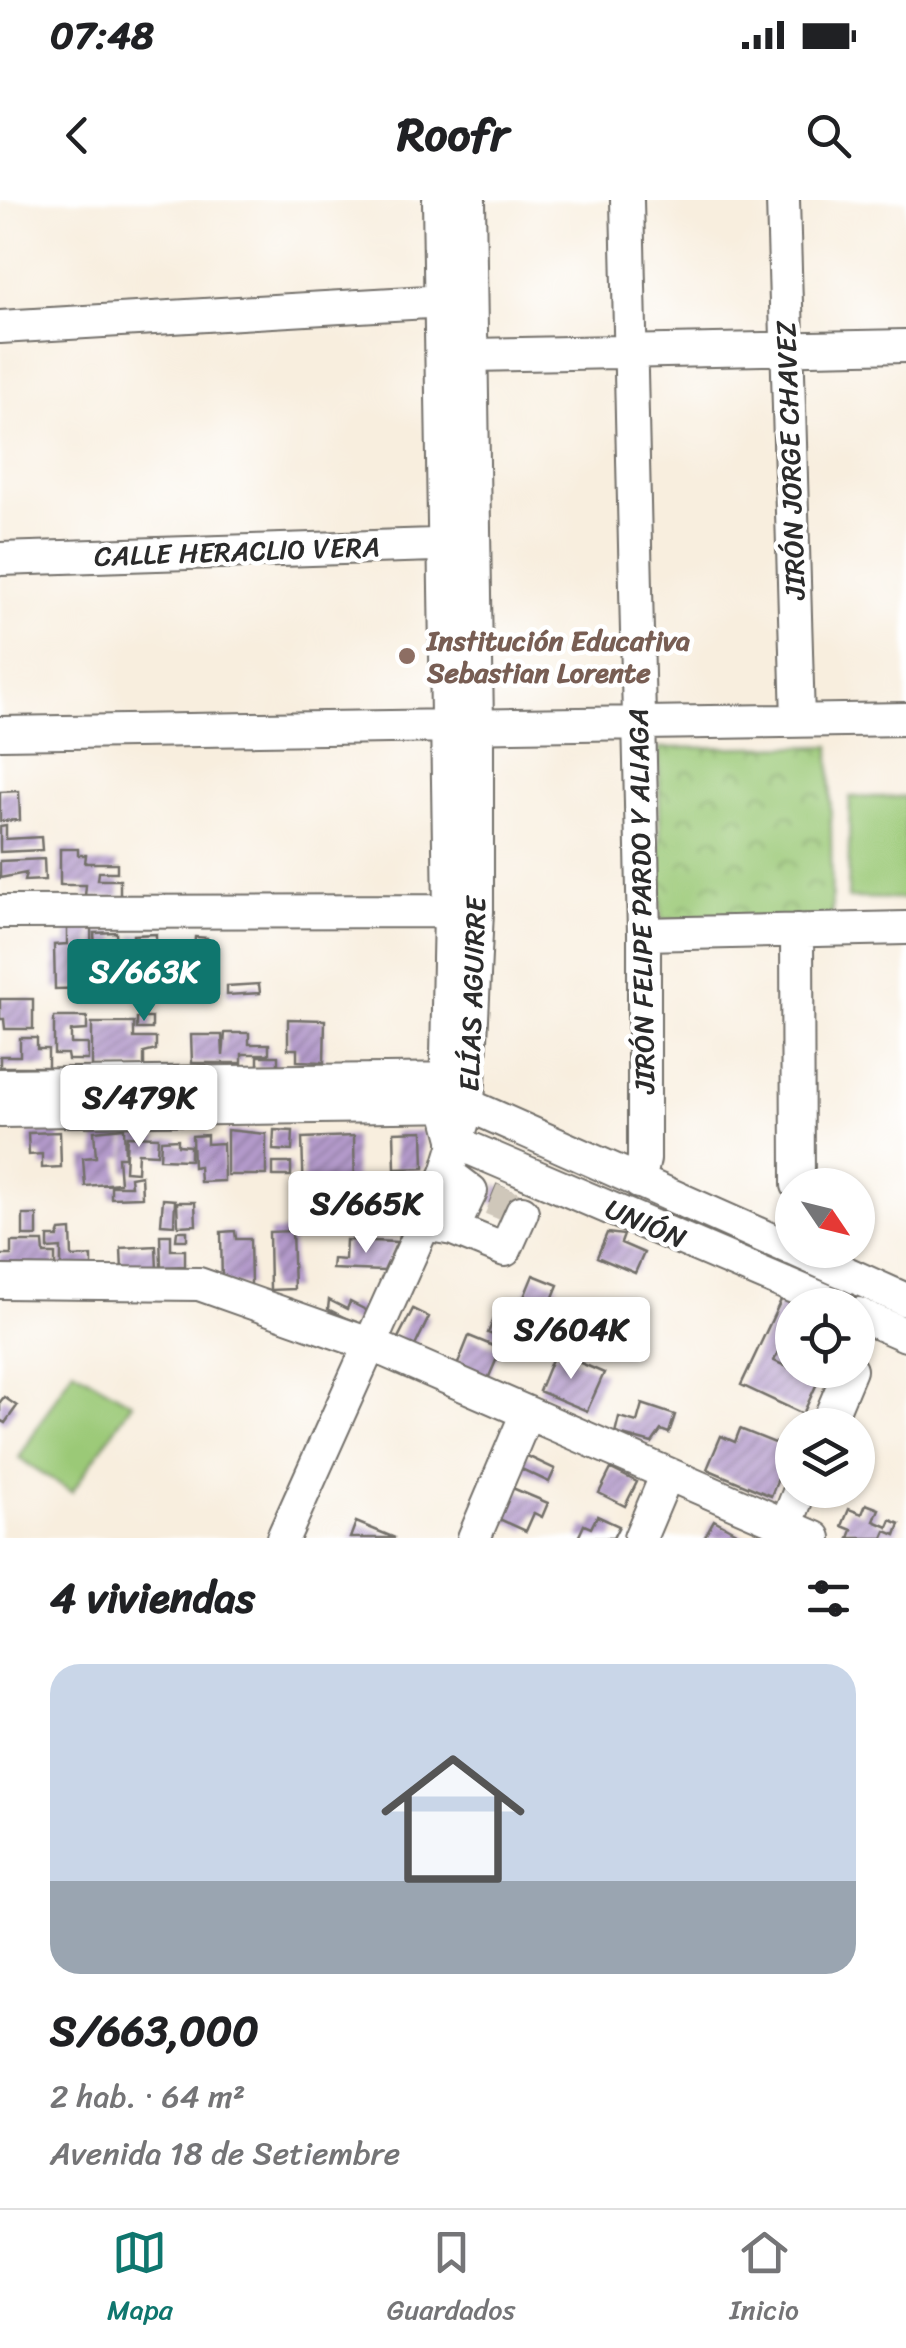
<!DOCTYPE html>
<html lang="es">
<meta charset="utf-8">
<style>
body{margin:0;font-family:Sriracha,sans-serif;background:#f2f2f2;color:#202124;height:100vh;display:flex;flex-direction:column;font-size:38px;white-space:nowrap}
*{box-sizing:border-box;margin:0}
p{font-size:32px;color:#757577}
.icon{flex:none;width:55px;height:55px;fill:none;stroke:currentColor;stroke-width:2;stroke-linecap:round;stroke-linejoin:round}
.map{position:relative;height:1338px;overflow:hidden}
.sheet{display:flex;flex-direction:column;background:#fff;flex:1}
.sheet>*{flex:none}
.needle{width:65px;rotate:125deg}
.buttons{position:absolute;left:775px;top:968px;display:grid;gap:20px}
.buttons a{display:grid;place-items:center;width:100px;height:100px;border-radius:50%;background:#fff;box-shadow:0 2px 8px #0004;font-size:50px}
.price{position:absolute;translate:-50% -85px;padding:0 22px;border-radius:10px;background:#fff;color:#222;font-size:32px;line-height:65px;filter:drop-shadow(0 2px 5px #0008)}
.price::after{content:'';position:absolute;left:50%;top:60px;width:30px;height:22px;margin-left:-15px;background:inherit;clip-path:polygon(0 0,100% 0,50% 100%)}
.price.selected{background:#0f766e;color:#fff}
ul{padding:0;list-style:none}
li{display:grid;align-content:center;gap:20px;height:530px;padding:0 50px}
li+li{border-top:2px solid #e0e0e0}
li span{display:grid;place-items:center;height:310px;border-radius:30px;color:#555}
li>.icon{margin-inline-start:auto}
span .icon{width:180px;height:180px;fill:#fffc;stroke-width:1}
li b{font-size:42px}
h2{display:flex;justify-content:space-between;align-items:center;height:120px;padding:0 50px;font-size:42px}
.status{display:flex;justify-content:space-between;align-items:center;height:70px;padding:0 50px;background:#fff;direction:ltr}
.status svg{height:28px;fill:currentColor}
header{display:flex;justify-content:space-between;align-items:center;height:130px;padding:0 50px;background:#fff;font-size:45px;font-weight:700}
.tab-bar{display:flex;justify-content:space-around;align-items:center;height:140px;border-top:2px solid #e0e0e0;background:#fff;font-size:28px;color:#757577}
.tab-bar a{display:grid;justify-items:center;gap:5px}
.tab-bar .selected{color:#0f766e}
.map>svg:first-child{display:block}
</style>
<div class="status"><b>07:48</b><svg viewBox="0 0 49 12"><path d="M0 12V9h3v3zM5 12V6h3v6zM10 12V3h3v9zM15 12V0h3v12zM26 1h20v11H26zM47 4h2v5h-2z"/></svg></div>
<header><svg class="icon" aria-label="back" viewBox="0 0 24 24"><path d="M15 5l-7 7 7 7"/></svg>Roofr<svg class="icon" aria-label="search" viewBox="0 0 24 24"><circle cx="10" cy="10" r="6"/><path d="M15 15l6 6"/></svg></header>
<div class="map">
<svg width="906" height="1338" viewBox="0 0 906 1338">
<defs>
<pattern id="park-crowns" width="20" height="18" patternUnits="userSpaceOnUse" patternTransform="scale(2.5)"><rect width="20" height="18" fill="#9bc977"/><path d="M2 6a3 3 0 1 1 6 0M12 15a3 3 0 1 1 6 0" fill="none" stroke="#7fa362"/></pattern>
<pattern id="building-hatch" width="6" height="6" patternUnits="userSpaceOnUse" patternTransform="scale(2.5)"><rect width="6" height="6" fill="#b39aca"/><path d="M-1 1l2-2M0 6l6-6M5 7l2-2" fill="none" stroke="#927ea4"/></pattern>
</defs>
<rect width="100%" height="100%" fill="#fff"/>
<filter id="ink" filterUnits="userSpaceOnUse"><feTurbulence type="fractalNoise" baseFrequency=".01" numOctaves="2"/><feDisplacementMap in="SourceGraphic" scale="20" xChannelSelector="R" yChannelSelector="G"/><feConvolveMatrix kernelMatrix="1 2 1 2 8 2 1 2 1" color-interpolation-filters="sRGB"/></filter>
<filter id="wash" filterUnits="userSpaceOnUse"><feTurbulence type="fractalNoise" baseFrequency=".0048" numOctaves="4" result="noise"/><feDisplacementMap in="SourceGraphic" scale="40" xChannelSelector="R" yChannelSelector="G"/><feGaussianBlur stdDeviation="2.25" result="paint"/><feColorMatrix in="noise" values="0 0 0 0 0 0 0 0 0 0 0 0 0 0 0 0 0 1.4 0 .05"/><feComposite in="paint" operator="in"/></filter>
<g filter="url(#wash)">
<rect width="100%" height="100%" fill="#f8eede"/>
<!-- park -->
<path fill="url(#park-crowns)" stroke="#637a51" stroke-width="2.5" d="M830 546 832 717 661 720 659 548Z"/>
<!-- pitch -->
<path fill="#9bc977" stroke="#637a51" stroke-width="2.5" d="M850 597H906V699L848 698Z
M73 1169 132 1203 72 1292 19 1258Z"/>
<g id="blocks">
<!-- building -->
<path fill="url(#building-hatch)" d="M19 591 20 620 0 621V592Z
M6 625V639L41 637 42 650 0 652V626Z
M60 649H78V655H86L85 663H117V672H99L98 680H120V697L85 696 86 685H60Z
M44 659 45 680 24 681 26 673 0 678V661Z
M91 727 92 788 55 789 54 745 67 744V728Z
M116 732 117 759 96 760 94 733Z
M156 734V770L140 771V752H122V741H133V735Z
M195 737 207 738 206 743 213 744V758H205L203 766H193Z
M182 782 208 787V794H182Z
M259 784 260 793 227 795V786Z
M0 799H33V829H5L4 819H0Z
M54 817H87V830L71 831V844H88V860H68L67 854H54Z
M137 818H152V829H137Z
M288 819 325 820 324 862 297 861V849H288Z
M92 823H134V838H156V850L144 853V868H92Z
M225 833H249V844H269V854H242V863H192L191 835H222L223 856Z
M20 838H37V849H48V867H0V856H20Z
M258 856H278V868L258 867Z
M124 928 125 957H118L120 983 85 986 83 958 96 957 94 931Z
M227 930 266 934V975H227Z
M274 930 293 931 292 951 273 950Z
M423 931 424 968 395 969 394 932Z
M60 932 61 967 42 968V954L29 955 28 933Z
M207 935V944L223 943 224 981 200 982 199 966 193 967 192 936Z
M127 936 158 937 157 954 138 953 137 972 125 971Z
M354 936 355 995 304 997 302 938Z
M178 939V945L190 946V960L160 959 161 940Z
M273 963H291V976H273Z
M141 975 142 997 111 998V986H131L130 977Z
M497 985 519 995 511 1011 490 1002Z
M163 999 175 1000 174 1025 161 1024Z
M177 1002H195L196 1025 178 1026Z
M354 1008 403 1013 401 1034 371 1031 372 1024 348 1021Z
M23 1015H37V1036H23Z
M71 1030 72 1057 92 1056V1066L61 1067V1048L48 1049V1037H58L60 1031Z
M177 1031H187V1040H176Z
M235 1031 236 1039H250L251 1084 222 1085 221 1032Z
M292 1031 294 1089 270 1090 269 1032Z
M607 1033 624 1035 621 1043 644 1053 635 1073 597 1057Z
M160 1035H171V1050H185V1066L161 1067Z
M346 1040 397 1042 384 1071 332 1069 333 1059 345 1060Z
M11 1042H43L44 1054H55V1068L0 1069V1055H11Z
M156 1046 157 1071 122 1072 121 1048Z
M533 1075 558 1085 549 1107 524 1097Z
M782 1098 792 1103V1129L789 1128 774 1161 818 1181 803 1214 741 1185Z
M329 1100 347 1109 350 1102 368 1111 361 1126 328 1109Z
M413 1109 429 1117 414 1148 397 1140Z
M496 1114 511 1120 503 1139 488 1133Z
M469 1136 501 1149 488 1179 457 1166Z
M555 1152 604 1173 587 1211 539 1191Z
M4 1197 17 1206 5 1223 0 1220V1202Z
M642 1204 675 1215 669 1233 661 1230 652 1243 615 1233 619 1217 637 1222Z
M740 1229 790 1249 771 1296 707 1269 721 1236 735 1242Z
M523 1254 555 1269 549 1282 517 1267Z
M611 1269 637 1282 625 1306 599 1293Z
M510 1287 548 1303 542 1317 534 1313 526 1331 497 1318Z
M866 1304 879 1309 874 1321 888 1327 891 1320 900 1324 896 1335 886 1331 883 1338H849L852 1330 842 1326 849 1309 862 1314Z
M597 1316 619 1326 613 1338H578L584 1325 591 1328Z
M714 1320 747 1338H704Z
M356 1322 395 1338H350Z"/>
</g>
</g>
<g filter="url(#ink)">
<use href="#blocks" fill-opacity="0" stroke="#736f6a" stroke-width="2.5"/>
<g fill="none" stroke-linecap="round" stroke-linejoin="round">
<!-- minor-tunnel -->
<path stroke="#cfc7ba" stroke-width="32" stroke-dasharray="32 16" stroke-linecap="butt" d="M491 999 513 1008"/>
<defs>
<path id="minor" d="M439 0 450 711 446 905 455 939
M627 0 644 734V959L639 982
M783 0 798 520
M0 127 462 100
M474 155 906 146
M0 359 465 344
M0 533 906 519
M0 712 472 711
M797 730 798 985
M644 734 906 728
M0 885 465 879
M0 911 468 905 792 1049
M455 942 836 1105
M424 1024 453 1029 471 991 447 973
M453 1029 505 1050 522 1012
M795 1050 906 1100
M0 1082 199 1084 372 1145 815 1338
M858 1114 906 1135
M827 1225 850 1170
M283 1338 447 973 468 905 477 711V525L469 0
M474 1338 527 1213
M640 1338 667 1274
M781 1338 800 1290"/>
</defs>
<!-- minor casing -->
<use href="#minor" stroke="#736f6a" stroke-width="36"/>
<!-- minor -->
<use href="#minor" stroke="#fff" stroke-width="32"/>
</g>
</g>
<!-- markers -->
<circle fill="#8d6e63" stroke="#fff" stroke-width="4" cx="407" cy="456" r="10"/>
<g text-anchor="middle" stroke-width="9" stroke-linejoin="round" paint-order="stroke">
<!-- street labels -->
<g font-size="28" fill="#2b2b2b" stroke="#fff">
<text transform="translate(790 260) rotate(-92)" y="10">JIRÓN JORGE CHAVEZ</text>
<text transform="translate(237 351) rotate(-2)" y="10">CALLE HERACLIO VERA</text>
<text transform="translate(641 701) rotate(-91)" y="10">JIRÓN FELIPE PARDO Y ALIAGA</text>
<text transform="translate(472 794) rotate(-88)" y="10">ELÍAS AGUIRRE</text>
<text transform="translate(646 1023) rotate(23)" y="10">UNIÓN</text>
</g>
<!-- education labels -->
<g font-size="28" font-weight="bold" fill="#785e54" stroke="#fff" text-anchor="start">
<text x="427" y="450">Institución Educativa<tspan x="427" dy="32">Sebastian Lorente</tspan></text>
</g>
</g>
</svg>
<div class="buttons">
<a><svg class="needle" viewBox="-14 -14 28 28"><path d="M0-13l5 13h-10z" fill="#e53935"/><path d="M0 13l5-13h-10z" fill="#757577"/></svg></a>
<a><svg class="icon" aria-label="locate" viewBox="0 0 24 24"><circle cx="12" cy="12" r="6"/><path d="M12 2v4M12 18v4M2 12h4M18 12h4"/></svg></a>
<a><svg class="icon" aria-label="layers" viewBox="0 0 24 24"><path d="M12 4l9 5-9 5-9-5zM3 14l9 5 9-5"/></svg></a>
</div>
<b class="price selected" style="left:144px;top:824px">S/663K</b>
<b class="price" style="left:139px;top:950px">S/479K</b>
<b class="price" style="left:366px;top:1056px">S/665K</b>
<b class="price" style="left:571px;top:1182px">S/604K</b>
</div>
<section class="sheet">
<h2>4 viviendas<svg class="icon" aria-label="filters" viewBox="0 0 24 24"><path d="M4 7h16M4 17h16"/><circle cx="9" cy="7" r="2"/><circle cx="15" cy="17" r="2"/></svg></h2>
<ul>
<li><span style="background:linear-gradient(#c9d6e8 70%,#9aa5b1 0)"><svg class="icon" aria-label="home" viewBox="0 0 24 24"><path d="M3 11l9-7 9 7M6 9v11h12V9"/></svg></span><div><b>S/663,000</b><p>2 hab. · 64 m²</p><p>Avenida 18 de Setiembre</p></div></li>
</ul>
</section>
<nav class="tab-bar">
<a class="selected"><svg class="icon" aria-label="map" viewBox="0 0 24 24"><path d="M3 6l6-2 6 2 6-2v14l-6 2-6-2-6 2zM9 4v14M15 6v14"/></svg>Mapa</a>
<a><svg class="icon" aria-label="saved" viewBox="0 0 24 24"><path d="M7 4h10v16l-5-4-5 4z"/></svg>Guardados</a>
<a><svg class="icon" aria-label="home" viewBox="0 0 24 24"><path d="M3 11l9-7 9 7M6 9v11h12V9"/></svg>Inicio</a>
</nav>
